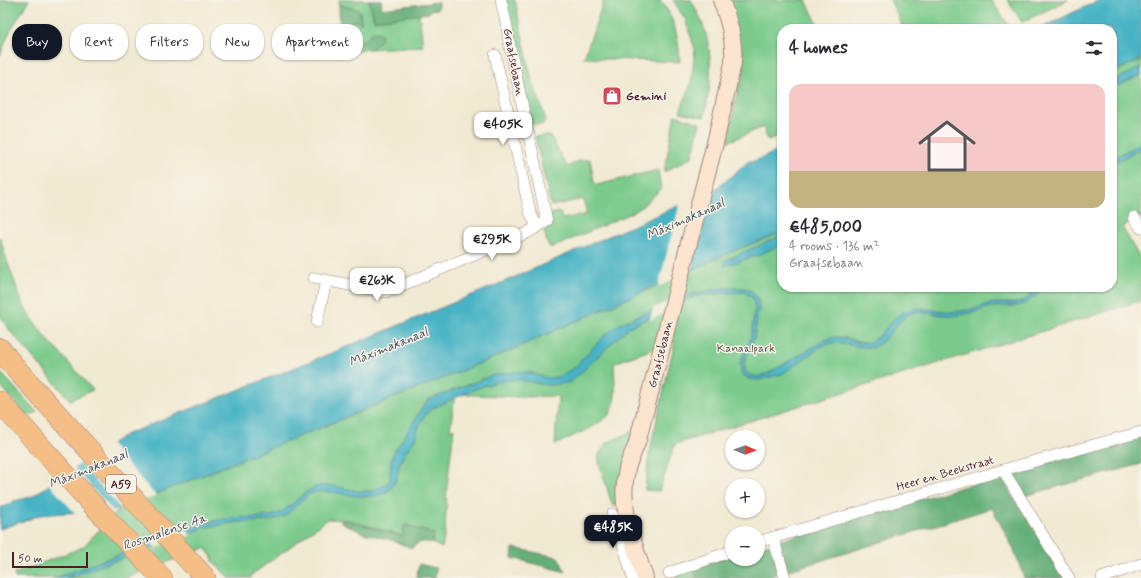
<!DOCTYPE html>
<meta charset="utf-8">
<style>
body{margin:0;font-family:Mynerve,sans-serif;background:#f2f2f3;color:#2b2b33;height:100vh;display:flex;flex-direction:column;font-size:15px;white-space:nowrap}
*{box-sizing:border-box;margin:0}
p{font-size:13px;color:#7c7c81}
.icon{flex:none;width:22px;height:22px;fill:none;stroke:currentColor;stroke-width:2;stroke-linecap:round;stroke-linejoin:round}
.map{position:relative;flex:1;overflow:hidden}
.drawer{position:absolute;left:777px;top:24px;width:340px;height:268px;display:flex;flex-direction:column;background:#fff;border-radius:16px;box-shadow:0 1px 3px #0004}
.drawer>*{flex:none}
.banner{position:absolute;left:12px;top:24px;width:380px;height:36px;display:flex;gap:8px}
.needle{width:26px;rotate:91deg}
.controls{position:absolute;left:725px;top:430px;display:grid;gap:8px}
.controls a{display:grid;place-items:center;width:40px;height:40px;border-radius:50%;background:#fff;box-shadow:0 1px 3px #0004;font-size:20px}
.scale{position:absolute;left:12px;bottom:10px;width:76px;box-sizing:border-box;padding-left:4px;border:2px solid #4a1f2b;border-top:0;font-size:11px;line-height:14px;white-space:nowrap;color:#4a1f2b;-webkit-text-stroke:3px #f7f3e8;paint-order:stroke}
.price{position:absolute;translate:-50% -34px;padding:0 9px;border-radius:8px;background:#fff;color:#222;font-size:13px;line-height:26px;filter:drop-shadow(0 1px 2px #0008)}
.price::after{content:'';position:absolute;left:50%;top:24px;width:12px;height:9px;margin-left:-6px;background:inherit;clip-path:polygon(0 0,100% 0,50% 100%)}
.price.selected{background:#111827;color:#fff}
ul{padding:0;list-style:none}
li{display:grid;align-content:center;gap:8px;height:212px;padding:0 12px}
li span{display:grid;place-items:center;height:124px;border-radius:12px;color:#555}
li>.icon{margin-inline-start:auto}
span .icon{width:72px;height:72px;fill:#fffc;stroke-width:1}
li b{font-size:17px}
h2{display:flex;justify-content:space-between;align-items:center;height:48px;padding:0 12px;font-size:17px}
.tag{padding:0 14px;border-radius:16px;background:#fff;box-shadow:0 1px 3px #0004;font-size:14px;line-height:36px}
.tag.selected{background:#111827;color:#fff}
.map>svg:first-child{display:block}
</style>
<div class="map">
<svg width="1141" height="578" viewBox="0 0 1141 578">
<rect width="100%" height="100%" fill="#f7f3e8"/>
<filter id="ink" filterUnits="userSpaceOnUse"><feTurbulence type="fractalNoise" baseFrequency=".025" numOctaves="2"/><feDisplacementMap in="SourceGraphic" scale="8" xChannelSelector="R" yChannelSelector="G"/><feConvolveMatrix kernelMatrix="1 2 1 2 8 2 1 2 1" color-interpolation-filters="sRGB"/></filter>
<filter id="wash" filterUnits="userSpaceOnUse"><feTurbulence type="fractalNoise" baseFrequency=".012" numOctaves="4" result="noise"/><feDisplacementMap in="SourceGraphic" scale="16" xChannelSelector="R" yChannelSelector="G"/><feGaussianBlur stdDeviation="0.9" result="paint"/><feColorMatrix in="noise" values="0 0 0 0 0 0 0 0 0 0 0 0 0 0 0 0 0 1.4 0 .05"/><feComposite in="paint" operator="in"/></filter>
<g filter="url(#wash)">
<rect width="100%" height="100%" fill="#f1ead3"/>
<!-- green -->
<path fill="#7bcb8c" stroke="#62755c" d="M1 0H29L9 33 0 56Z
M339 0H369L374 20 419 14 423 46 372 49 380 41 371 33 365 40 351 43 347 40C345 32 346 26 352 21H357L361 23 360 11C353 7 345 8 339 3Z
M505 0H515L531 77 545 117V121L543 124 538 125 532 124Z
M604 0H660C675 17 679 40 680 62L584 58Z
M673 0H691C714 38 714 75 704 117L680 112 691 84 695 49 685 19Z
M727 0H806L820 29H782V134L768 141 763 127 728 142 740 77V54Z
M890 0H991L1010 27 1005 29H894L902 25Z
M1007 0H1068L1022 22Z
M1141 59V219L1139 216 1122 227 1141 260V301L675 444 659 491 645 490 649 454 675 341 614 363C614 378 618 398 611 412 607 422 566 439 555 445L558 396 519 397 455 394 450 430 454 428 447 485 445 532 442 548 432 543 434 534 405 525 402 536 347 520 328 519 250 576 252 578H229L212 560 213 558 205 548 125 578H15L14 574 83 547 119 509 498 356 738 249 779 233 782 228V287H1112V73Z
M675 115 700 123 692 157 664 172Z
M546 135 551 137 567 167 578 161 590 159 594 182 597 185 658 170 661 189 639 209 631 213 554 247H550L547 243 544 230 547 227 550 214 560 212 562 219 587 214 583 199 551 206 535 137Z
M0 237 7 261 23 305 42 333 93 390 70 400 11 332 0 316Z
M0 372 2 374 37 412 27 416 0 385Z
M630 432H633L620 499 617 504 613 507 599 463V455L606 443 625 435Z
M694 568 697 578H671Z"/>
<!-- forest -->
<path fill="#64af78" stroke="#576752" d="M369 0H381L382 9 438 2V9L430 10 429 13 374 20Z
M339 3C345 8 353 7 360 11L361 24 357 21H352C346 26 345 32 347 40L351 43C356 42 361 42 365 39 371 35 372 30 381 33 383 40 377 44 372 49L340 52Z
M1141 435V464L1024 496 1012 475 1013 473Z
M996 477 1002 478 1064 578H1024L1013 548 992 508 787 571 780 542 781 540Z
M342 520H347L402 536 405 525 434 534 432 543C423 541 419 541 412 548L388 539 363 533 341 522Z
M770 544 780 573 766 578H697L694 568 732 555V559H758V547Z
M513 548 558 557 566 572 512 558Z
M419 564 436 568 435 578H416Z"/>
<!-- water -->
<path fill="#47b3c4" stroke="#486978" d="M1099 0H1141V59L1112 73V29H1039Z
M1141 67V75L1118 86 1115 80Z
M1141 143V148L1112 164V159Z
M782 149V228L780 233 738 249 498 356 119 509 39 515 21 523 20 522 0 529V508L13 503V501L31 497 125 435 334 352 494 286 715 190 749 161H755Z
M782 235V244L759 255 725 266 724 261Z
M1039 287H1043L1037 295 1026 303 1016 306 990 307 975 312 954 316 914 312 904 317 881 343 872 348 834 343 823 345 782 374 759 380 749 379 741 373 740 362 751 337 755 307 752 297 744 292 723 293 696 296 629 327 571 382C562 384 555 385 546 385 535 384 524 379 512 380 486 381 457 398 433 408 427 412 421 420 419 427 417 431 416 437 414 441 410 447 404 452 402 459 397 469 399 481 390 489 372 506 339 489 316 492 303 494 293 513 280 518 264 523 247 521 232 523 224 524 216 526 208 527L67 578H54L206 523C214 521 222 519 231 518 246 516 264 520 279 513 294 506 303 489 320 486 345 483 367 503 390 480L391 460 395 450 405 436 420 411 428 400 493 375 512 372H529L547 378 559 377 575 367 604 336 623 322 695 293 723 288H745L751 291 755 295 758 300 759 307 754 338 744 362 745 371 750 375 758 377 769 373 823 341 834 337 846 338 860 343 870 342 878 337 893 320 902 313 914 308 953 312 974 309 990 303H1016L1025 300Z"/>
<!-- pier -->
<path fill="#f1ead3" d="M711 189 690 273 658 287 680 203Z
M684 295 681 306 650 320 653 308Z
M109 443 156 496 122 510 80 463Z
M73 467 113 511 76 514 48 483Z
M185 528 191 535 156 548 150 541Z"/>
</g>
<g filter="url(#ink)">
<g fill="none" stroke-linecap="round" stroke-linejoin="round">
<defs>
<path id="street" d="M495 55 530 212 537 227
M1134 217 1141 228
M314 278 386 292 527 233 547 221 509 42 507 27 501 0
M317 322 326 281
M1003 470 1069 578
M612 514 622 540 633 578
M773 537 785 578
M758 542 1003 470 1141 432
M669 573 732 551
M1102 578 1141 564"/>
<path id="secondary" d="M645 578C634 544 618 506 627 469 629 460 634 452 637 443L716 139 733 63C735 41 729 20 721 0"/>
<path id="highway" d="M0 349 17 370 205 578
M0 402 94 506 162 578"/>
</defs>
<!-- street casing -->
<use href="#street" stroke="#9e847f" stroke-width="12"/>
<!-- secondary casing -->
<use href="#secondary" stroke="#9e847f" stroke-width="18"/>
<!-- highway casing -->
<use href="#highway" stroke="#9e847f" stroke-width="22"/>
<!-- street -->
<use href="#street" stroke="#fff" stroke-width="11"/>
<!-- secondary -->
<use href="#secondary" stroke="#fbe5cf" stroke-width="16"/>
<!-- highway -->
<use href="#highway" stroke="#f6be87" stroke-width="21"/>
</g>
</g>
<!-- icons -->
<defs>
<symbol id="shop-square" viewBox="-11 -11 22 22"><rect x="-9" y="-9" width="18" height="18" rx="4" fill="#d1495b" stroke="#f7f3e8"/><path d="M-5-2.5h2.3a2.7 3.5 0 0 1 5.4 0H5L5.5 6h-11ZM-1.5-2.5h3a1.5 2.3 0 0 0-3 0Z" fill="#fff"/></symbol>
</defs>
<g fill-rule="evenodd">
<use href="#shop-square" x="601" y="85" width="22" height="22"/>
</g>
<g text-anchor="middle" stroke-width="3" stroke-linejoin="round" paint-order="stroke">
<!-- shield labels -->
<rect fill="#f7f3e8" stroke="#7e5f64" stroke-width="1" x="106" y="475" width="30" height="18" rx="3"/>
<g font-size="11" font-weight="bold" fill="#4a1f2b">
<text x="121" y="488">A59</text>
</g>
<!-- street labels -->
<g font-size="12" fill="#4a1f2b" stroke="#f7f3e8">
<text transform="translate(514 62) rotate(79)" y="4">Graafsebaan</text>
<text transform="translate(660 354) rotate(-76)" y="4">Graafsebaan</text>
<text transform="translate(945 473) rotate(-16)" y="4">Heer en Beekstraat</text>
</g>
<!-- poi labels -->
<g font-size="12" font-weight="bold" fill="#4a1f2b" stroke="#f7f3e8" text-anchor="start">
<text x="626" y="100">Gemini</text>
</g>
<!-- park labels -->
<g font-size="12" fill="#595348" stroke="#f7f3e8">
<text x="746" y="352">Kanaalpark</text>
</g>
<!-- water labels -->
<g font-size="13" font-style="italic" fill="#495361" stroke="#f7f3e8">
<text transform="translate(685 218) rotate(-24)" y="5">Máximakanaal</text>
<text transform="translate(388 346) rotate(-22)" y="5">Máximakanaal</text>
<text transform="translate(88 468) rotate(-22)" y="5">Máximakanaal</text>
<text transform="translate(164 531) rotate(-19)" y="5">Rosmalense Aa</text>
</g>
</g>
</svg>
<div class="controls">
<a><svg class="needle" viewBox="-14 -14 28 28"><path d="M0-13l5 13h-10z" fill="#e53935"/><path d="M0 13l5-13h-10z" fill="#7c7c81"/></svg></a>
<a>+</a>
<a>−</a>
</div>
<div class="scale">50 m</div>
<b class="price" style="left:503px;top:146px">€405K</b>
<b class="price" style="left:492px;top:261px">€295K</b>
<b class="price" style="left:377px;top:302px">€263K</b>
<b class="price selected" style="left:613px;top:549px">€485K</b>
<div class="banner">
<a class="tag selected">Buy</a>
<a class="tag">Rent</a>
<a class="tag">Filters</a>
<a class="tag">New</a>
<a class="tag">Apartment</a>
</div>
<section class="drawer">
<h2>4 homes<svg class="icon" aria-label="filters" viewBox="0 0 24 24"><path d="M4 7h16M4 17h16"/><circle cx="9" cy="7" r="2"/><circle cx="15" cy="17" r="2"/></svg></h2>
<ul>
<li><span style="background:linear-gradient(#f6c9c9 70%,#c2b280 0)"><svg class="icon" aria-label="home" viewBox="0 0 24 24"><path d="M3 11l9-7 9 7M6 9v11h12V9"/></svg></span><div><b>€485,000</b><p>4 rooms · 136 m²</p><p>Graafsebaan</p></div></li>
</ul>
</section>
</div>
